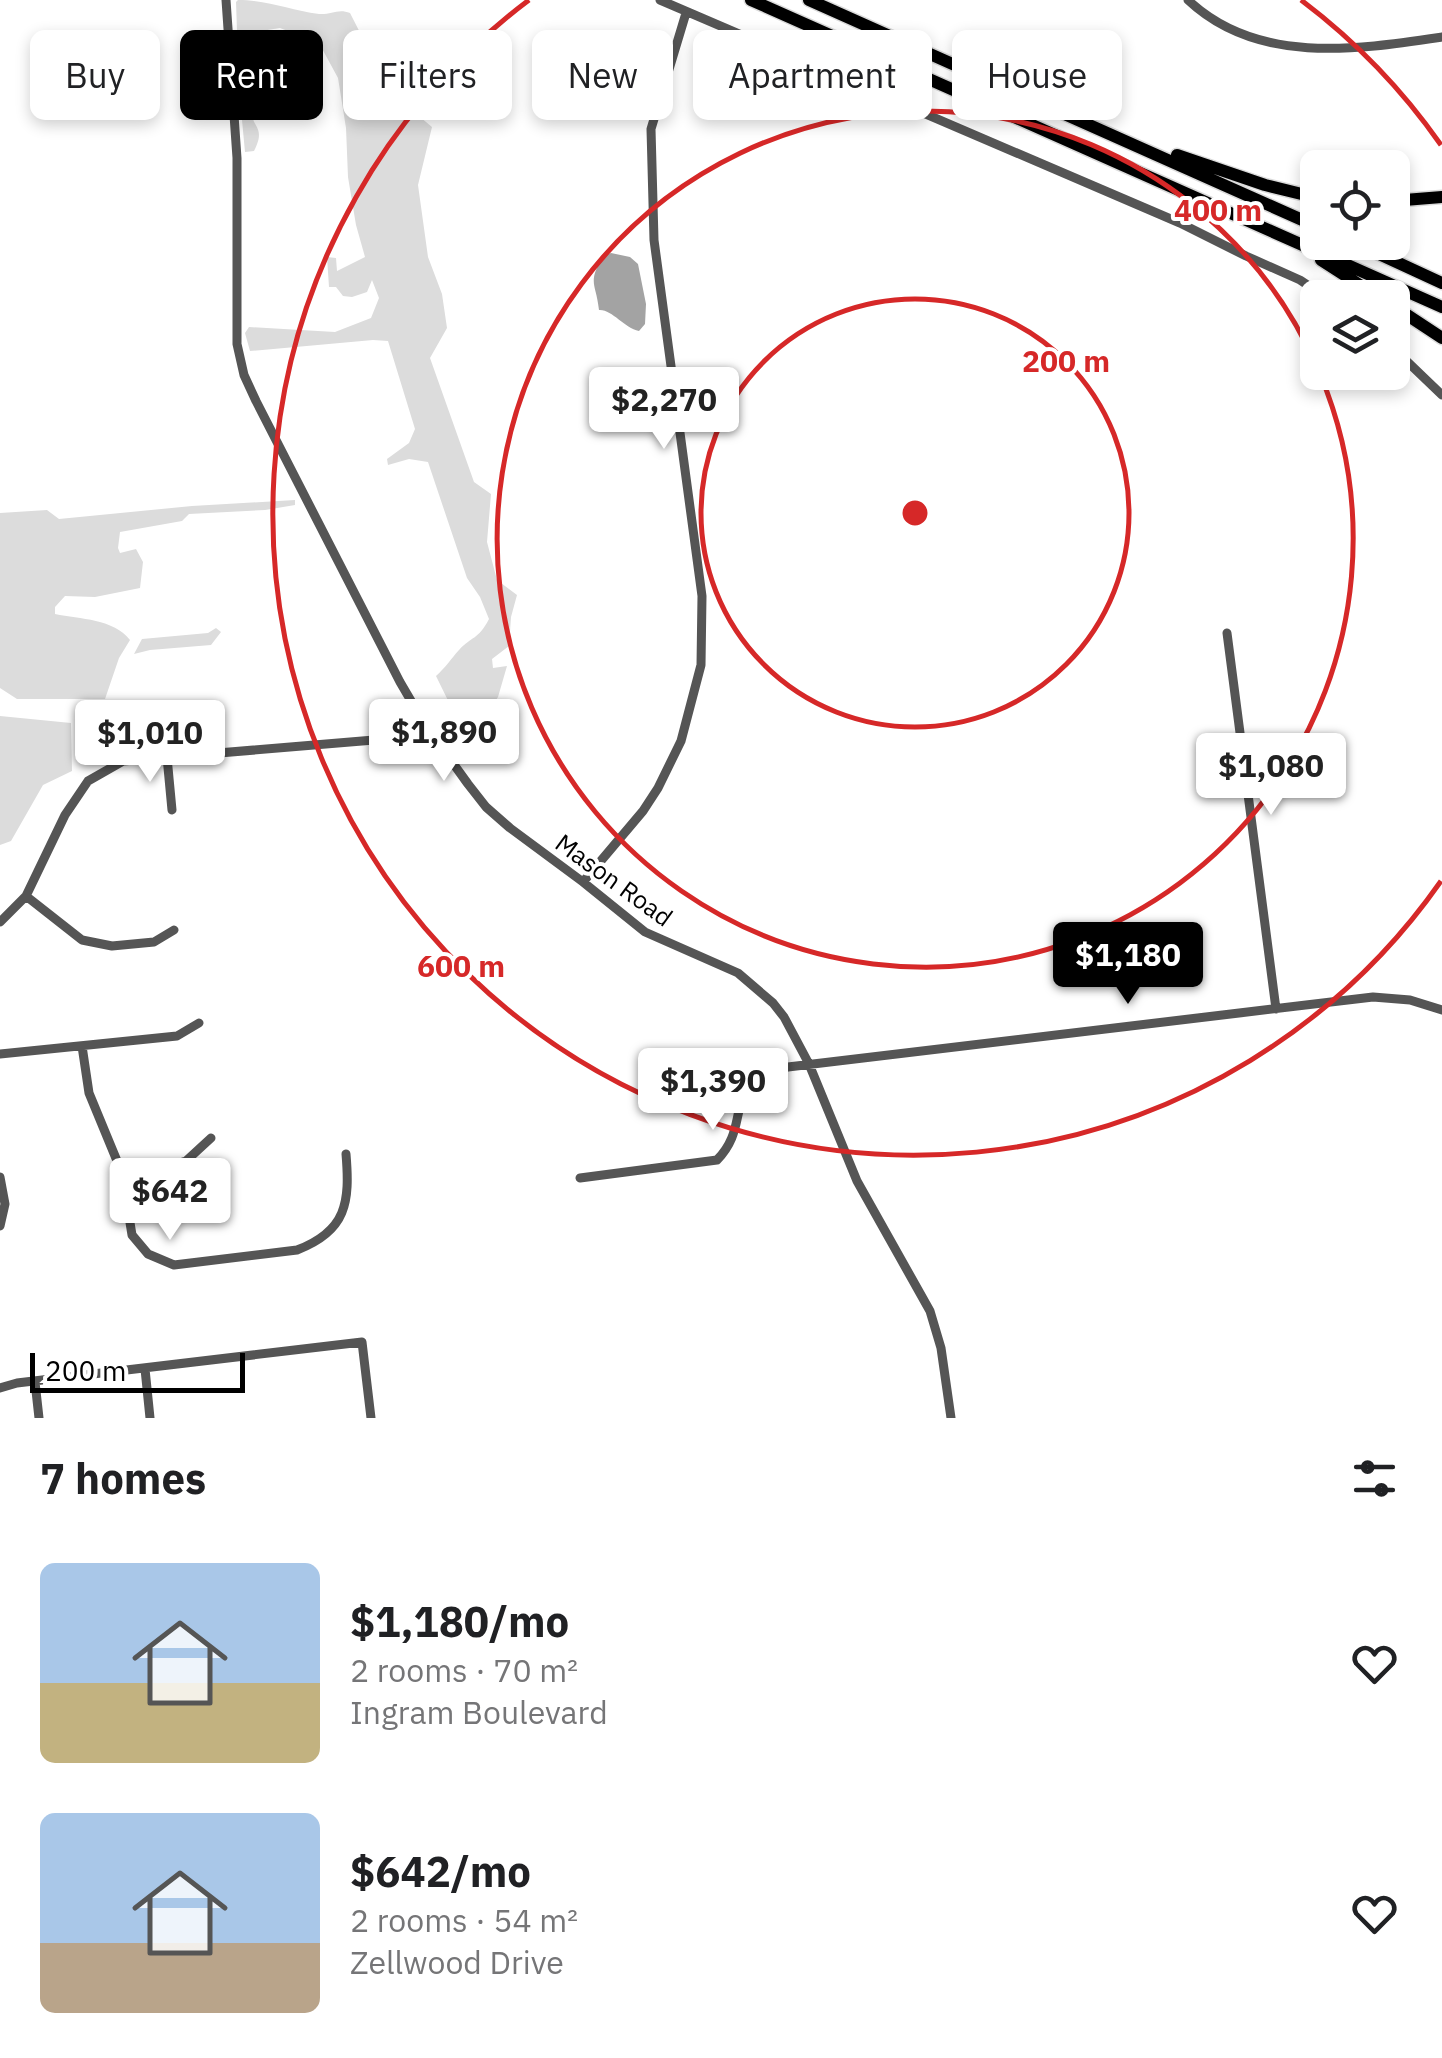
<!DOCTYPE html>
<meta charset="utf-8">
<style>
body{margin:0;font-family:"IBM Plex Sans",sans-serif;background:#f2f2f2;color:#202124;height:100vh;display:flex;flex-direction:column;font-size:38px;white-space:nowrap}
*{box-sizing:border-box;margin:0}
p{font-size:32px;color:#757577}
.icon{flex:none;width:55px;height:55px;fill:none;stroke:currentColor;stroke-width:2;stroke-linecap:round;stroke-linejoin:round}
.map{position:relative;height:1418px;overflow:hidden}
.drawer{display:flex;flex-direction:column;background:#fff;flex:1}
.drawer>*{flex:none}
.banner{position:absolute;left:30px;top:30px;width:1382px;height:90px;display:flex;gap:20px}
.fabs{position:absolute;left:1300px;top:150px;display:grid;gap:20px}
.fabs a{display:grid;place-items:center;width:110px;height:110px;border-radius:15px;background:#fff;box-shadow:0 5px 15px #0003;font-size:50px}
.scale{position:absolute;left:30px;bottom:25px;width:215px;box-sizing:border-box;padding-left:10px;border:5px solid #000;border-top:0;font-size:28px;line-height:35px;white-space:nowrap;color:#000;-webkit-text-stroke:8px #fff;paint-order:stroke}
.price{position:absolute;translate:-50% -85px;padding:0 22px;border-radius:10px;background:#fff;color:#222;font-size:32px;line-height:65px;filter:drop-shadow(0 2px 5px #0008)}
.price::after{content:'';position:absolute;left:50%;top:60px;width:30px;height:22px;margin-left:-15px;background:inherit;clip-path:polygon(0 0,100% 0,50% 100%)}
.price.current{background:#000;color:#fff}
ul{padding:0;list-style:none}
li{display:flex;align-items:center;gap:30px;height:250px;padding:0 40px}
li span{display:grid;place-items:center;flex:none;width:280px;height:200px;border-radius:15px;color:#555}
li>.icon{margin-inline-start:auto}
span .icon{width:120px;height:120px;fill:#fffc;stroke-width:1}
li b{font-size:42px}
h2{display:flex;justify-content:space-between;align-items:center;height:120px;padding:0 40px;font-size:42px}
.chip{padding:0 35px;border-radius:15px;background:#fff;box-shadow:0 5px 15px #0003;font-size:35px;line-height:90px}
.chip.current{background:#000;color:#fff}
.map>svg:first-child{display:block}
</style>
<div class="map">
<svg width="1442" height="1418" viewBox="0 0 1442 1418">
<rect width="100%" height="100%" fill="#fff"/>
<!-- green -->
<path fill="#dcdcdc" d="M238 0C268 0 290 10 319 14 331 15 338 8 350 13L399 109 420 117 432 127 418 185 428 257 442 294 447 328 430 358 474 482 491 494 487 542 497 580 517 595 511 617 509 646 492 659 493 668 507 666 498 697 492 706 490 726 493 737 487 757 482 756 461 727 436 676C445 668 451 659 459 650 472 636 478 640 489 619L480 597 467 578 428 462 409 459 388 465 387 459 409 443 415 429 388 341 373 340 250 351 245 333 249 327 335 332 371 318 379 298 372 280 367 292 352 297 343 296 336 287H329L327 257 336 258 337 271 365 257 356 225 348 177 346 128 338 78 319 43 280 28 255 32C256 41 256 50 259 57 262 69 268 77 265 90 263 98 255 104 253 112 250 127 267 126 254 151L245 152 239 88 236 2Z
M295 500V505L265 510 189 514 182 521 120 532 118 548 120 553 136 549 143 562 140 588 95 597 65 596 55 607V614C80 619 114 619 130 640L119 658 105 699H17L0 688V513L47 510 59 519 192 506Z
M216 628 221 632 211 645 150 650 134 654 142 639 208 633Z
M0 716 71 723 72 771 43 785 11 841 0 845Z"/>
<!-- water -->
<path fill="#a3a3a3" d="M611 253 630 257 638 264 646 304 645 324 639 331C624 328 612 309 599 310 596 282 587 284 603 256Z"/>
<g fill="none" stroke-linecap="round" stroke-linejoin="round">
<defs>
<path id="highway" d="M751 0 1442 307
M809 0 1318 227
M1177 155 1265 185 1318 198
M1392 201 1442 197
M1353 242 1442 283
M1321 260 1380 298
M1392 305 1442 338"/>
</defs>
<!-- highway casing -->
<use href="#highway" stroke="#dbdbdb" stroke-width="15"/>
<!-- minor -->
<path stroke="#555" stroke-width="9" d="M226 0 237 158V344L244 375 256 401 400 682 424 723 468 784 486 807 510 828 583 882 645 932 738 973 773 1003 784 1017 809 1064 857 1181 930 1311 941 1348 951 1418
M660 0 1180 223 1246 256 1300 280 1327 298
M1188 0C1257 65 1355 50 1442 37
M1392 347 1442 395
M1227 633 1276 1009
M167 757 172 810
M583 882 643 811 658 788 681 741 701 665 702 596 654 240 651 129 686 13
M26 896 82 940 112 946 154 942 174 930
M0 922 26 896 65 815 88 781 123 761 374 740 393 738 424 723
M82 1046 89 1093 122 1173 132 1235 148 1254 174 1265 297 1250C347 1231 350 1202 346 1154
M0 1054 177 1036 199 1023
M122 1173 162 1169 186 1161 211 1138
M0 1177 5 1204 0 1226
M580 1178 717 1160C754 1122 717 1089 788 1067L1373 997 1410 1000 1442 1010
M145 1369 150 1418
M35 1382 39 1418
M0 1388 17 1383 362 1342 371 1418"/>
<!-- highway -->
<use href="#highway" stroke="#000" stroke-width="12"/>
</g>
<!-- distance rings -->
<g fill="none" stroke="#d62828" stroke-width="5">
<circle cx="915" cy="513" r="214"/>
<path d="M1320 374A428 428 0 1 1 1317 367"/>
<path d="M1441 881A642 642 0 1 1 529 0M1301 0A642 642 0 0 1 1441 145"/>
</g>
<g text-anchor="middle" stroke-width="8" stroke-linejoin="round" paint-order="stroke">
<!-- street labels -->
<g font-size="25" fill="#000" stroke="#fff">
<text transform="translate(614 880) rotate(36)" y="9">Mason Road</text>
</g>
</g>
<circle cx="915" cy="513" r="15" fill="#d62828" stroke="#fff" stroke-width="5"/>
<g font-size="30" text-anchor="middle" font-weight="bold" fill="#d62828" stroke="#fff" stroke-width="8" stroke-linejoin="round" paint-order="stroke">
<text x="1218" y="221">400 m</text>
<text x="1066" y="372">200 m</text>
<text x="461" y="977">600 m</text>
</g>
</svg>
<div class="fabs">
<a><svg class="icon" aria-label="locate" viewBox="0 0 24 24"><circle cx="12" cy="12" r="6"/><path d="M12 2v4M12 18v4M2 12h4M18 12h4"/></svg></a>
<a><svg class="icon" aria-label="layers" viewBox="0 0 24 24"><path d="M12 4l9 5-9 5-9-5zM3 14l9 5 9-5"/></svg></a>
</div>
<div class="scale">200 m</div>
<b class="price" style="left:664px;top:452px">$2,270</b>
<b class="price" style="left:444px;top:784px">$1,890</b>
<b class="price" style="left:150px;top:785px">$1,010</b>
<b class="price" style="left:1271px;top:818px">$1,080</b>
<b class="price current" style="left:1128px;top:1007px">$1,180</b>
<b class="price" style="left:713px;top:1133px">$1,390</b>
<b class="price" style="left:170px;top:1243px">$642</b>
<div class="banner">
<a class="chip">Buy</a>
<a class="chip current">Rent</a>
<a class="chip">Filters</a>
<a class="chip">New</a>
<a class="chip">Apartment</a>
<a class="chip">House</a>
</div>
</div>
<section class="drawer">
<h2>7 homes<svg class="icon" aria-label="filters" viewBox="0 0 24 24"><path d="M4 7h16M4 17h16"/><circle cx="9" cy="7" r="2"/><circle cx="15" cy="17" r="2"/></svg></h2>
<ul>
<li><span style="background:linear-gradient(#a9c7e8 60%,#c2b280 0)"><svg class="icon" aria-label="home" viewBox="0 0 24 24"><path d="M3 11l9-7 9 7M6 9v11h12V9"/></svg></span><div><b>$1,180/mo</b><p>2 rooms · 70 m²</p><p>Ingram Boulevard</p></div><svg class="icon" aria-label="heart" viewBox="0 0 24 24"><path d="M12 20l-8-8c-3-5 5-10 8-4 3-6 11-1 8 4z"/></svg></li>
<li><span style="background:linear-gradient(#a9c7e8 65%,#b9a48a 0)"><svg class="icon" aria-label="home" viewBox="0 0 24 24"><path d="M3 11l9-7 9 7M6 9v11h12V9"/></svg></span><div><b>$642/mo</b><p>2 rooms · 54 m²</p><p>Zellwood Drive</p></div><svg class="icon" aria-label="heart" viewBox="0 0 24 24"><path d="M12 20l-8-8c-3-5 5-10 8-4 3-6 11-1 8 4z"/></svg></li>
</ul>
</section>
